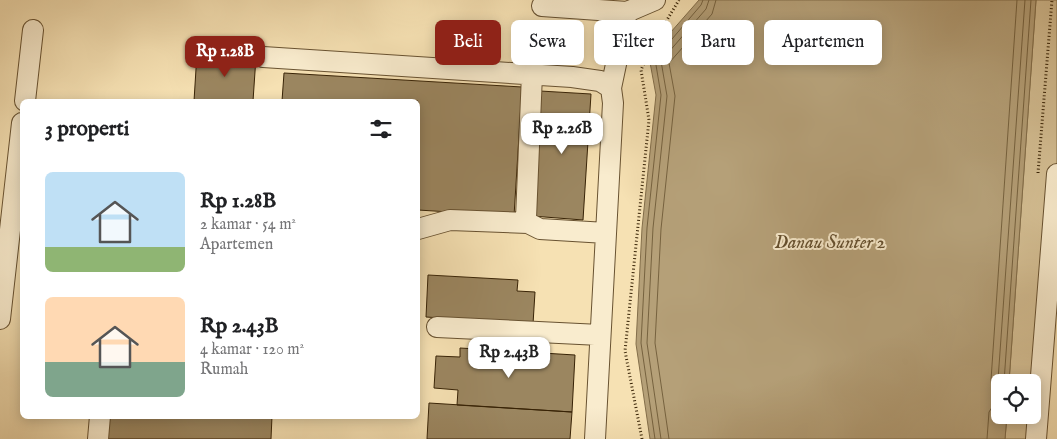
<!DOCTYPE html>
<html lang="id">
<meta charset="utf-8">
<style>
body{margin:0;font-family:"IM FELL English",serif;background:#f6f6f6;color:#202124;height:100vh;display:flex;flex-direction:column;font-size:19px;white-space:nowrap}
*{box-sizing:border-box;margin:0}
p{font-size:16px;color:#757577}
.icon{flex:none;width:28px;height:28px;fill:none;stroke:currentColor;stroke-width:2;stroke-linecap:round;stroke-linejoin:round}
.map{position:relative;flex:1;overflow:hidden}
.sheet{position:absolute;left:20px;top:99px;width:400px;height:320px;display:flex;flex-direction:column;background:#fff;border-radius:8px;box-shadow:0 2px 12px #0003}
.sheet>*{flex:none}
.hud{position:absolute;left:435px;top:20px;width:475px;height:45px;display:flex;gap:10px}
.tools{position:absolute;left:991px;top:374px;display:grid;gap:10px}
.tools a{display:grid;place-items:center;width:50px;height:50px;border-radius:8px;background:#fff;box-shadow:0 2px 12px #0003;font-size:25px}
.price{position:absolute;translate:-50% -42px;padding:0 11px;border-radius:10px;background:#fff;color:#222;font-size:16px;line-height:32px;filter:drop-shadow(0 1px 2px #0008)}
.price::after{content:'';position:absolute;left:50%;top:30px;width:15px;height:11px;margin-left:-8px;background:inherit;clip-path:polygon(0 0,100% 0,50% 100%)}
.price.on{background:#8f2418;color:#fff}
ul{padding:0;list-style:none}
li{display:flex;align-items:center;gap:15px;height:125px;padding:0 25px}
li span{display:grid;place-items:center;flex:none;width:140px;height:100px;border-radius:8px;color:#555}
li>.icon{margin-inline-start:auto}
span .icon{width:60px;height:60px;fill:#fffc;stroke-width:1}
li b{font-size:21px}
h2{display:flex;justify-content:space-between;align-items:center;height:60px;padding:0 25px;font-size:21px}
.pill{padding:0 18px;border-radius:8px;background:#fff;box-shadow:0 2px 12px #0003;font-size:18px;line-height:45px}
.pill.on{background:#8f2418;color:#fff}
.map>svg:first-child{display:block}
</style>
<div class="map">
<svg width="1057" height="439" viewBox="0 0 1057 439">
<rect width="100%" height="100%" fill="#f6e1b3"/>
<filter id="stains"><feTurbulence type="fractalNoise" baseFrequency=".004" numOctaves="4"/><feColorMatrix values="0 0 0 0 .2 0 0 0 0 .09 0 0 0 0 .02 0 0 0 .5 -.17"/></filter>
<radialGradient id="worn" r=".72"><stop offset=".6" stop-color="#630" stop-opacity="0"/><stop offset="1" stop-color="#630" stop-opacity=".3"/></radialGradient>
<!-- green -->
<path fill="#d6c196" stroke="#87724e" d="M1036 0H1057V184L1036 439H1005L1007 415H1032V382H1009Z"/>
<!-- water -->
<path fill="#b5a078" stroke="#836e4a" d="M699 0H1036L1009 382H1000V415H1007L1005 439H650L636 344 642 228 656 95 649 57Z"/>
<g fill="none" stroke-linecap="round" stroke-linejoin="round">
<!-- shore -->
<path stroke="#76623f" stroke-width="1" d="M1004 382 1031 0
M1000 388 998 380 1025 0
M655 439 641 343 647 228 661 95 655 59 701 5 703 0
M661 439 647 343 653 228 667 96 661 61 706 9 709 0
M669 439 655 343 661 229 675 96 669 63 712 14 716 0
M987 439 989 412 998 398 992 388 991 380 1017 0"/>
</g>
<!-- building -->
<path fill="#9b8660" stroke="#382306" d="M197 53 256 57 253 101H194Z
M284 73 522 87 514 216 418 210V101H282Z
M540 91 591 94 583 220 532 216Z
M428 275 518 280 517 291 535 292 533 324 426 317Z
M460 348 575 355 572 412 457 405 458 390 434 388 436 356 460 357Z
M429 403 572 412 570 439H427Z
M103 416H272L271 439H102Z"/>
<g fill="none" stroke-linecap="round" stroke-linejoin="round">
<defs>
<path id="minor" d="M542 6 627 12 655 0
M263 57 572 77 600 81 611 88 613 103 595 439
M532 74 526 218 528 223 540 229 606 233
M611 88 627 12
M25 101 33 30
M418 229 450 220 528 223
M0 319 22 123
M437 327 600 335
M98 439 100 416
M1036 439 1057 174"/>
</defs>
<!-- minor casing -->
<use href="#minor" stroke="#685231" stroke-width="22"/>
<!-- path -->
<path stroke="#382306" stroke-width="3" stroke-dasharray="1 2.5" stroke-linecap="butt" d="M1038 173 1052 0
M642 439 625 351 649 120 641 70 652 45 679 0"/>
<!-- minor -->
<use href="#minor" stroke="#f9ecce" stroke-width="20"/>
</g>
<g text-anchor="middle" stroke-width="4" stroke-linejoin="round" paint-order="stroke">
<!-- water labels -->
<g font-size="19" font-style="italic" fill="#644f2e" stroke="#f9ecce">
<text x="830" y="248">Danau Sunter 2</text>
</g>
</g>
<rect width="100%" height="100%" filter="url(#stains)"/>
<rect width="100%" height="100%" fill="url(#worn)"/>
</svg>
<div class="tools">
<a><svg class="icon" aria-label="locate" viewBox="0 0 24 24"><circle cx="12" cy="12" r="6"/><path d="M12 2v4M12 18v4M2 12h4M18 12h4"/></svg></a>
</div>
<b class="price on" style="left:225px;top:78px">Rp 1.28B</b>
<b class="price" style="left:562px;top:155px">Rp 2.26B</b>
<b class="price" style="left:509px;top:379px">Rp 2.43B</b>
<div class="hud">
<a class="pill on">Beli</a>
<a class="pill">Sewa</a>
<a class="pill">Filter</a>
<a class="pill">Baru</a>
<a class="pill">Apartemen</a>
</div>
<section class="sheet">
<h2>3 properti<svg class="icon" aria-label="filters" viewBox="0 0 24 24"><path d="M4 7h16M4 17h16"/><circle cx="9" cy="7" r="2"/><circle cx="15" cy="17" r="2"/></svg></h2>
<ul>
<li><span style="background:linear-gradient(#bfe0f5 75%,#8fb573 0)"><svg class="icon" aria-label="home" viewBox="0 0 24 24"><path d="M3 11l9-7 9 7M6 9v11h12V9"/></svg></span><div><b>Rp 1.28B</b><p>2 kamar · 54 m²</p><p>Apartemen</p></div></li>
<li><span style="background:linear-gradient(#ffd9b3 65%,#7fa58c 0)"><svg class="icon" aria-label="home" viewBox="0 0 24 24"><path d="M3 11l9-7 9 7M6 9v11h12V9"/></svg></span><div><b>Rp 2.43B</b><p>4 kamar · 120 m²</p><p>Rumah</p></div></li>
</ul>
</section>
</div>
